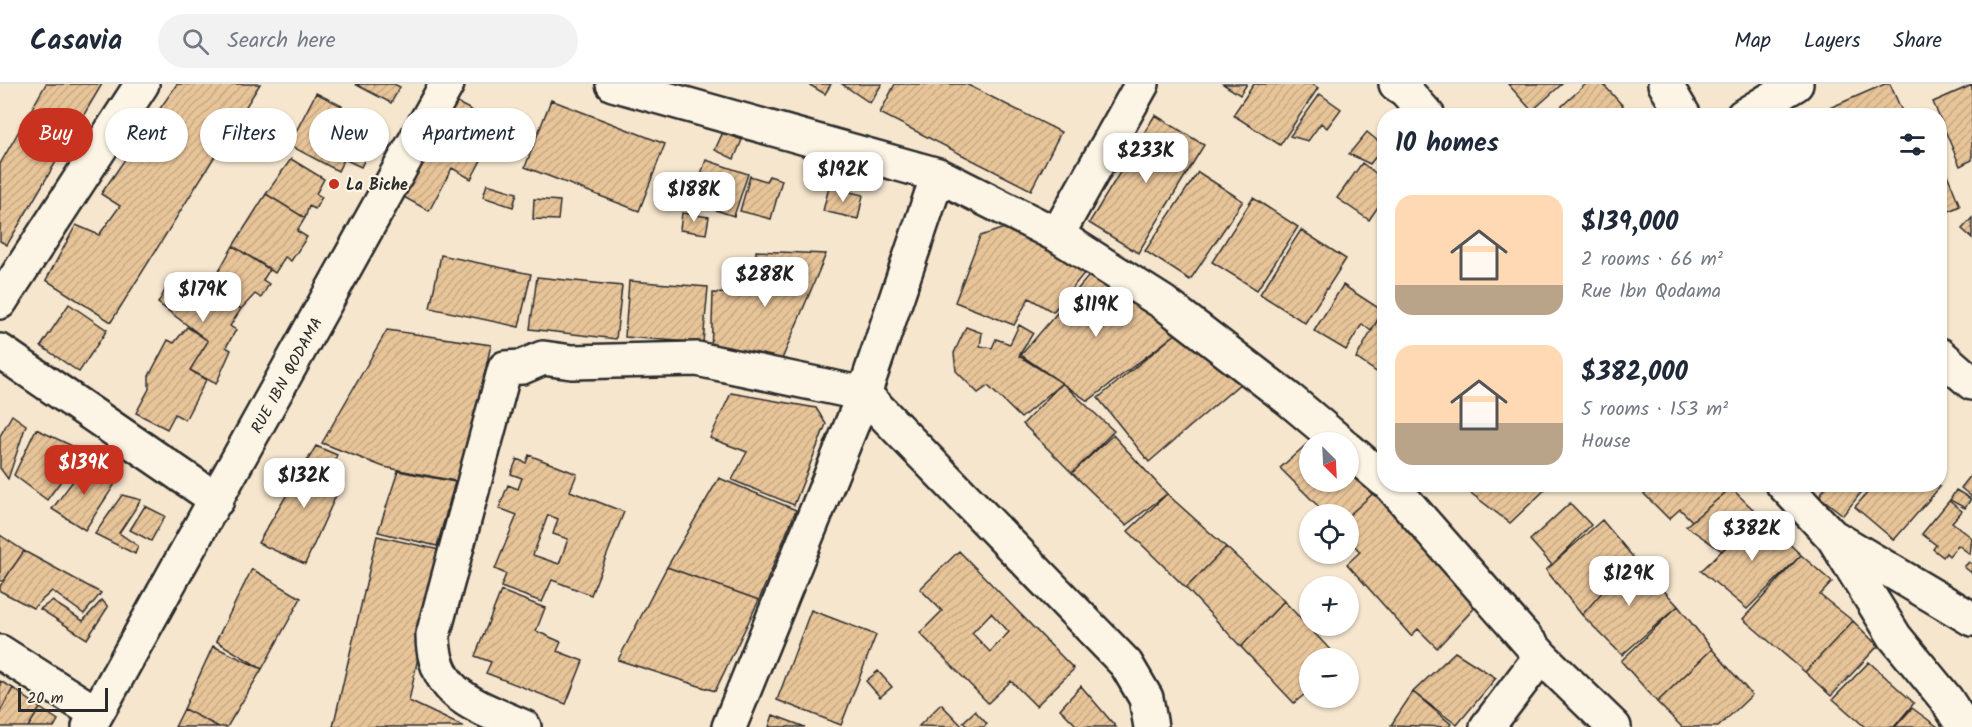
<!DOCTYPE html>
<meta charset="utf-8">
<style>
body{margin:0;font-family:Kalam,sans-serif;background:#f2f2f3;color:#1f2937;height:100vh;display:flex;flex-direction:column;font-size:22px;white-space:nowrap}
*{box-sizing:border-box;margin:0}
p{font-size:20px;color:#747a83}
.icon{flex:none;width:33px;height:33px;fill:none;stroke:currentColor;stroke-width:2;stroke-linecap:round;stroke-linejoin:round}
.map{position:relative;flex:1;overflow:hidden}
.side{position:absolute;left:1377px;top:24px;width:570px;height:384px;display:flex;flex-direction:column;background:#fff;border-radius:24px;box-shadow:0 2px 4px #0004}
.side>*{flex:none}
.banner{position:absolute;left:18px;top:24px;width:570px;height:54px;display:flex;gap:12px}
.needle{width:39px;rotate:156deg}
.tools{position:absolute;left:1299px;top:348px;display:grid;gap:12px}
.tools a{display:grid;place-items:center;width:60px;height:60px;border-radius:50%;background:#fff;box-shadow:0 2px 4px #0004;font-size:30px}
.scale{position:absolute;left:18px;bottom:15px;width:90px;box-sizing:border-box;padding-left:6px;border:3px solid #2b2b2b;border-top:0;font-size:16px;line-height:21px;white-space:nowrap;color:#2b2b2b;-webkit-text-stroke:4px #fcf5e5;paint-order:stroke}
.price{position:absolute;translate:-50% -51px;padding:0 14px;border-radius:12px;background:#fff;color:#222;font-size:20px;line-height:39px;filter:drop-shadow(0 2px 3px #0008)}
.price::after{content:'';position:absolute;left:50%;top:36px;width:18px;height:14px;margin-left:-9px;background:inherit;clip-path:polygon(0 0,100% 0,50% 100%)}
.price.active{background:#c8321e;color:#fff}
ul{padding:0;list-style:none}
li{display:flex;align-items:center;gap:18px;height:150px;padding:0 18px}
li span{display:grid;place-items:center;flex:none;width:168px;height:120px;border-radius:18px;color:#555}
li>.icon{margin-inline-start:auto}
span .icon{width:72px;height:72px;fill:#fffc;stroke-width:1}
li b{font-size:26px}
h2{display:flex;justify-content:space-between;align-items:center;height:72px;padding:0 18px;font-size:26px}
.chip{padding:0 21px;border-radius:27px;background:#fff;box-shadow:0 2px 4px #0004;font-size:21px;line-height:54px}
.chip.active{background:#c8321e;color:#fff}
header{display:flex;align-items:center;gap:36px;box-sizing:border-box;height:84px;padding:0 30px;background:#fff;border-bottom:2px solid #e0e1e3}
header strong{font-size:28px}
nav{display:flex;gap:33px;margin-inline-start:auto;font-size:21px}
.search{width:420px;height:54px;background:#f2f2f3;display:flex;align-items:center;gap:15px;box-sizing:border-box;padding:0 21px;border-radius:33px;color:#747a83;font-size:22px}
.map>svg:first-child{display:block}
</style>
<header>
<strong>Casavia</strong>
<div class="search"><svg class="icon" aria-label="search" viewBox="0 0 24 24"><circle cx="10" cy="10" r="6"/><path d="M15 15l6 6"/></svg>Search here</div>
<nav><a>Map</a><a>Layers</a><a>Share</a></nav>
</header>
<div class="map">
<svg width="1972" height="643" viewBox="0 0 1972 643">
<defs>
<pattern id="building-hatch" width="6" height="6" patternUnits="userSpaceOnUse" patternTransform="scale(1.5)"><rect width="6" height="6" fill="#e8c499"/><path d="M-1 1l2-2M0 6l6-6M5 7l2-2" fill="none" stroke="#c7a984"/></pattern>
</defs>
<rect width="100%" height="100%" fill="#f6e6ce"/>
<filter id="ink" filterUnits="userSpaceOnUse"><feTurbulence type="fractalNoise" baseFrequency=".0167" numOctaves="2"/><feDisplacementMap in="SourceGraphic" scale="12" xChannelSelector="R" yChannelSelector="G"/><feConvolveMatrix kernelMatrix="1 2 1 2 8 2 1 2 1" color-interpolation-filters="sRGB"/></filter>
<g filter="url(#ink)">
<!-- building -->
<path fill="url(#building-hatch)" stroke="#2b2b2b" stroke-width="1.5" fill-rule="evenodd" d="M46 0H102L7 161 0 157V80Z
M177 0H260L111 238 46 196 76 141 99 151 120 122 101 110Z
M355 0H394L400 3 391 19Z
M808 0H831L825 10Z
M842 0H882L870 19Z
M895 0H966L1061 48 1031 106 880 29Z
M1223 0H1247L1240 11Z
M1254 0H1312L1318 4 1280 61 1233 31Z
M1508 0H1562L1532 27Z
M1586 0H1603L1632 32H1551Z
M1885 0H1890L1904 32H1811Z
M1972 1V76L1960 82 1933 18Z
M316 9 342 22 338 29 367 44 360 57 371 63 361 83 344 75 338 87 289 61Z
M1320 10 1341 25 1327 44 1321 39 1308 57 1290 52Z
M452 16 500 41 471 95 452 84 429 127 400 111Z
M551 16 665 60 639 127 525 83Z
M1155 31 1204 61 1138 169 1089 139Z
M723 48 742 56 734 75 715 66Z
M1367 48 1384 62 1370 80 1349 70Z
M1940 73 1960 122 1940 131Z
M291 75 324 95 316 110 322 113 315 125 309 122 305 134 266 110Z
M706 76 748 90 734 132 691 118Z
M1362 79 1378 91 1384 81V114L1369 136 1337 114Z
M1198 88 1243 117 1190 196 1145 167Z
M750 92 766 97 769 92 782 96 771 135 740 127Z
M487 100 517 109 513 123 483 113Z
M829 103 863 111 858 135 823 127Z
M266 110 305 134 297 147 307 153 291 177 285 173 275 189 233 162Z
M1253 114 1298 143 1257 206 1212 178Z
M534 115 560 117 558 136 533 135Z
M682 129 709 133 706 150 680 146Z
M1972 134V154L1962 145Z
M1017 140 1089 183 1053 228 1029 214 1014 241 955 218 980 152Z
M1301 146 1346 175 1305 239 1260 210Z
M233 162 270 185 263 196 269 200 261 214 255 210 241 225 209 204Z
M756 167 826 170 780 280 711 271 713 209 755 210Z
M441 171 531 190 519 243 430 224Z
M1094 186 1177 249 1088 317 1021 271Z
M174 190 204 210 209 204 241 225 230 242 236 246 226 263 231 266 216 300 190 286 208 257 158 219Z
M537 193 622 202 616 255 530 245Z
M629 197 708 203 703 259 625 253Z
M1343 201 1383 227 1371 247 1362 240 1346 266 1314 247Z
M69 220 107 246 79 288 41 262Z
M1383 227H1384V293L1356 274Z
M1019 241 1033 249 1019 272 1062 299 1021 334 988 302 978 309 956 287 954 269 966 243 982 249 980 262 992 264 996 255 1010 260Z
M187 243 208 257 190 286 206 296 185 336 175 330 167 345 136 329 149 305V292L168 256 174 259Z
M387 246 491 261 460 398 384 383 322 359Z
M1177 249 1242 298 1149 378 1098 314Z
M1062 299 1114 347 1072 389 1023 340Z
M731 309 816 324 826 340 794 421 732 396 747 368 710 354Z
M12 331 26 341 8 395 0 384V352Z
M36 345 83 367 47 416 14 391Z
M1318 350 1327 358H1310V398H1348V378L1378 405 1348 432 1326 430 1280 384Z
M1113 351 1167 410 1126 441 1072 389Z
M316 362 337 371 328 389 343 396 305 480 258 459Z
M529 371 577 390 570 407 624 428 591 511 552 496 542 518 501 503 506 490 495 485 517 431 499 424 508 401 518 405 522 394 511 390 517 375 526 379ZM548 431 558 435 553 450 568 455 559 480 533 471Z
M88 377 115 400 85 446 52 425Z
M398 387 455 398 437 462 378 448Z
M1972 390V413L1961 404Z
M719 394 796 426 759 516 667 483Z
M1475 400H1551L1510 439 1468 407Z
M1647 400H1727L1731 404 1692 437 1680 425 1669 435 1639 405Z
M1828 400H1868L1843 431 1819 412Z
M1875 400H1937L1940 403 1894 456 1855 423Z
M1731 404 1759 431 1722 467 1686 442Z
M1378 405 1483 515 1437 564 1418 545 1411 552 1347 480 1360 468 1348 454V432Z
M1956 406 1971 415 1965 424 1950 416Z
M1167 410 1226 463 1186 504 1128 447Z
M122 411 141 416 119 449 138 462 135 470 95 450Z
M1949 417 1962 427 1952 438 1972 454 1970 470 1958 461 1949 472 1946 469 1943 473 1933 465 1936 461 1922 450Z
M1570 419 1591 441 1552 481 1530 456Z
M145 422 165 432 151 457 130 446Z
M1759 431 1801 471 1747 525 1701 487Z
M1602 436 1633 473 1582 531 1546 486Z
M0 451 24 467 3 498 0 496Z
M377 452 440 466 409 617 464 643H333Z
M1226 463 1284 517 1241 563 1186 504Z
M24 467 101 509 84 530 52 507 33 524 0 507V502Z
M959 467 1074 585 1036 622 1011 597 988 619 920 549 942 527 920 505ZM991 529 1009 548 990 568 972 549Z
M1801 471 1832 498 1820 511 1853 537 1805 588 1743 535Z
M1633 473 1678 522 1622 571 1582 531Z
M1969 478 1972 480V489L1964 483Z
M667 483 759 516 715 607 618 576Z
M252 485 301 514 262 585 216 557Z
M501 507 545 524 536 547 561 558 557 567 583 577 566 620 486 589 491 578 475 572Z
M102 516 108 523 87 555 40 525 52 517 83 537Z
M1284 517 1338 574H1310V606L1294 619 1241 563Z
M1678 522 1712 565 1657 618 1621 577Z
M811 526 876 551 841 641 777 616Z
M1853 537 1878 562 1831 612 1805 588Z
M213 562 262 585 227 643H219L184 625Z
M1712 565 1752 611 1718 643H1682L1657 618Z
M1455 568 1496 594 1457 641 1413 608Z
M1869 578 1914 619 1894 643H1865L1833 615Z
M878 587 892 603 880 613 866 597Z
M0 597 13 604 0 628Z
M1081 602 1116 643H1078L1060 625Z
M13 604 40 624 28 643H0V628Z
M1413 608 1451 640 1449 643 1391 641Z
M941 620 963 643 919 642Z
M40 624 58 636 54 643H28Z
M1912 624 1938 643H1895Z
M184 625 219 643H175Z
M975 627 987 640 984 643H968L963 638Z
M773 631 805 643H769Z"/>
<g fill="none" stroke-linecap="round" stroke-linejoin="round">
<defs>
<path id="minor" d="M613 0 938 91 1057 151 1164 219 1290 316 1340 358
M1396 0 1405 6 1428 32
M1665 0 1684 32
M1743 32 1796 0
M1057 151 1142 0
M0 218 142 0
M0 267 217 416
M1940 271 1972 299
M1348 365 1384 396
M1390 400 1541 572 1614 643
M1783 400 1832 452 1972 535
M1833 453 1895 553 1946 615 1964 643
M0 568 96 629
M89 643 447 0
M524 643C477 622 433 612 433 551L505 284 522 283 543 274 572 278 697 275 864 310 1126 580 1146 614 1151 643
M729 643 864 310 938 91
M1487 643 1541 572"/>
</defs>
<!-- minor casing -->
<use href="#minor" stroke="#2b2b2b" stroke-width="38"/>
<!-- minor -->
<use href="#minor" stroke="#fcf5e5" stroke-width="33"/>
</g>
</g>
<!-- markers -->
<circle fill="#c8321e" stroke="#fcf5e5" stroke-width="2" cx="334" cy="100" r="6"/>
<g text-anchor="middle" stroke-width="4.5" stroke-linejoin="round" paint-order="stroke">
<!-- poi labels -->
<g font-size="16" font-weight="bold" fill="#2b2b2b" stroke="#fcf5e5" text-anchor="start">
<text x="346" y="106">La Biche</text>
</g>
<!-- street labels -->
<g font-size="16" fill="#2b2b2b" stroke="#fcf5e5">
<text transform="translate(286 291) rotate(-61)" y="6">RUE IBN QODAMA</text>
</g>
</g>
</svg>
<div class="tools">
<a><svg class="needle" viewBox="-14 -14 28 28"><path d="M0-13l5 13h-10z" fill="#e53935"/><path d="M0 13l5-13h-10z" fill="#747a83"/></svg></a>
<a><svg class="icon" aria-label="locate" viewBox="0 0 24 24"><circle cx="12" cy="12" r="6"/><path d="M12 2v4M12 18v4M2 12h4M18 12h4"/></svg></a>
<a>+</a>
<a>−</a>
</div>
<div class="scale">20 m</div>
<b class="price" style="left:1146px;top:100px">$233K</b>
<b class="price" style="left:843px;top:119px">$192K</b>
<b class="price" style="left:694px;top:139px">$188K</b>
<b class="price" style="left:765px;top:224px">$288K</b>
<b class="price" style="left:203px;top:239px">$179K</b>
<b class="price" style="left:1096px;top:254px">$119K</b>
<b class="price active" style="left:84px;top:412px">$139K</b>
<b class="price" style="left:304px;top:425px">$132K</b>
<b class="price" style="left:1752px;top:478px">$382K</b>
<b class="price" style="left:1629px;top:523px">$129K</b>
<div class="banner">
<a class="chip active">Buy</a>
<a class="chip">Rent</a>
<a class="chip">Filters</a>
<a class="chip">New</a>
<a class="chip">Apartment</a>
</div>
<section class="side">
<h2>10 homes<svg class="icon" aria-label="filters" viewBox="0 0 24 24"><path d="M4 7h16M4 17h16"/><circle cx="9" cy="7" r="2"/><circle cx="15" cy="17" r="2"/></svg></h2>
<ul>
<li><span style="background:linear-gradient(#ffd9b3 75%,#b9a48a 0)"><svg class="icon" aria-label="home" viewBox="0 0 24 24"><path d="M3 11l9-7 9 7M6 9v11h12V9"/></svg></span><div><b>$139,000</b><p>2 rooms · 66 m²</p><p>Rue Ibn Qodama</p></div></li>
<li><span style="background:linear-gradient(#ffd9b3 65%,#b9a48a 0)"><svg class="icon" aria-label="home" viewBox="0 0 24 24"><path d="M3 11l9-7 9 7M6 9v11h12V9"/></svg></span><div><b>$382,000</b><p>5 rooms · 153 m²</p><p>House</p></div></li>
</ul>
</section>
</div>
